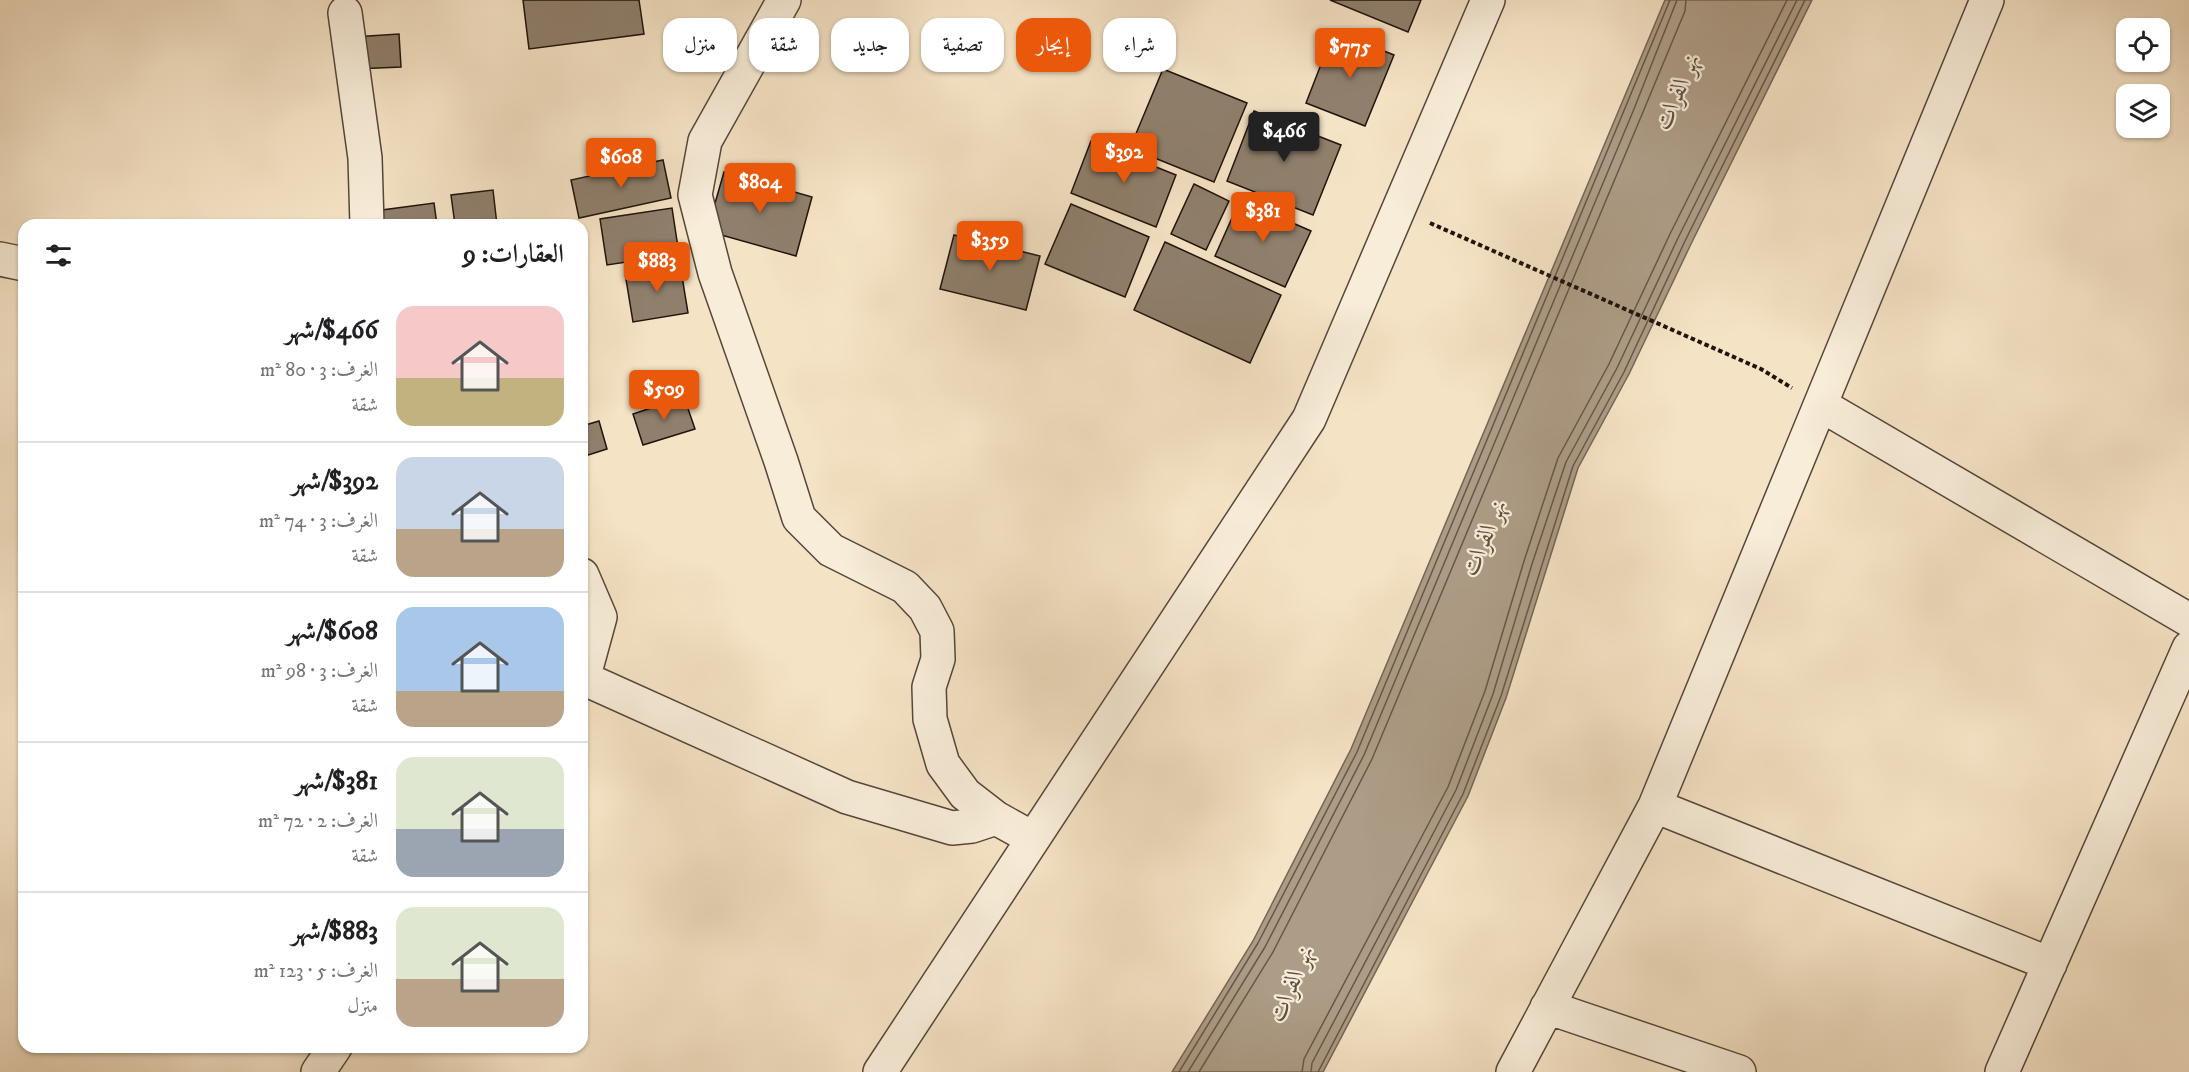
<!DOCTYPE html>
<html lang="ar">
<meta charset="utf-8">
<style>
body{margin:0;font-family:"IM FELL DW Pica",Amiri,serif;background:#f2f2f2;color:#202124;direction:rtl;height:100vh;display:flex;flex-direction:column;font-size:22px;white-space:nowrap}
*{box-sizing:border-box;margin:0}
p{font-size:20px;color:#757577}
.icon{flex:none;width:33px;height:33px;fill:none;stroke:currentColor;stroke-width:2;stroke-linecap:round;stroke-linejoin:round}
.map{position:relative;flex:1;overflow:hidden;direction:ltr}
.sheet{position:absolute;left:18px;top:219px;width:570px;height:834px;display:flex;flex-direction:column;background:#fff;border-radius:18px;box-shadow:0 2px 4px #0004;direction:rtl}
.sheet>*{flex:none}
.top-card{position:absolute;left:606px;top:18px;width:570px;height:54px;direction:rtl;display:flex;gap:12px}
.controls{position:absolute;left:2116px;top:18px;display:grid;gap:12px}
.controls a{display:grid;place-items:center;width:54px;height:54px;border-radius:12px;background:#fff;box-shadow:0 2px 4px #0004;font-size:30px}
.price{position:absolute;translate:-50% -51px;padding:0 14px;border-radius:6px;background:#ea580c;color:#fff;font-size:20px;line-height:39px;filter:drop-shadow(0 2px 3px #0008)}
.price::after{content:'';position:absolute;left:50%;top:36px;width:18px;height:14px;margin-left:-9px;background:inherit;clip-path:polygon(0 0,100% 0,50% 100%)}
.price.on{background:#222;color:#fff}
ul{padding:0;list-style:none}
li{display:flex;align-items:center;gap:18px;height:150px;padding:0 24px}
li+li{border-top:2px solid #e0e0e0}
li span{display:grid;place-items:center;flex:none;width:168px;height:120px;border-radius:18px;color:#555}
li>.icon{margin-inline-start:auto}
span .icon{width:72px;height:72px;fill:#fffc;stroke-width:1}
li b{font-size:26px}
h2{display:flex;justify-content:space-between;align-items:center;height:72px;padding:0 24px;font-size:26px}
.pill{padding:0 21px;border-radius:18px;background:#fff;box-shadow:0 2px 4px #0004;font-size:21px;line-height:54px}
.pill.on{background:#ea580c;color:#fff}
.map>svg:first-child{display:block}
</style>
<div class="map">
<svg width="2189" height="1072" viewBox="0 0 2189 1072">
<rect width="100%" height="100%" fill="#f5e3c5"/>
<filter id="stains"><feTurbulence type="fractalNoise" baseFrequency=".00333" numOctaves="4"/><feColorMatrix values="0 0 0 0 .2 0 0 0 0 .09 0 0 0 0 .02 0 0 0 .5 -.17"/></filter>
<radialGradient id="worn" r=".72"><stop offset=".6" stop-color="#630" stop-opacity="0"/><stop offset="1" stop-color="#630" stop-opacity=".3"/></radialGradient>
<!-- water -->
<path fill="#ad9c86" stroke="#756555" stroke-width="1.5" d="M1665 0H1812L1691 244 1629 374 1578 468 1506 698 1468 796 1323 1072H1172L1253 941 1351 749Z"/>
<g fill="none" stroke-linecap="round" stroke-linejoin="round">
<!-- shore -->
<path stroke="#665848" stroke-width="1.5" d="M1179 1072 1258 943 1357 752 1670 0
M1188 1072 1265 947 1364 755 1634 109 1677 0
M1199 1072 1273 952 1372 759 1643 112 1685 11 1686 0
M1302 1072 1304 1059 1448 787 1485 691 1524 561 1558 458 1609 364 1670 234 1787 0
M1311 1072 1312 1063 1456 790 1493 694 1532 564 1566 462 1617 368 1678 238 1797 0
M1318 1072 1463 794 1501 696 1573 466 1624 372 1685 241 1805 0"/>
</g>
<!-- building -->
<path fill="#8f7f6c" stroke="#20130b" stroke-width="1.5" d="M523 0H639L644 34 529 49Z
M1330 0H1421L1408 32Z
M1334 31 1394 55 1365 126 1306 103Z
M399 34 401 67 355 69 353 37Z
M1163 69 1247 103 1214 182 1130 148Z
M1254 111 1341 145 1313 215 1227 181Z
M1091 141 1176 175 1156 227 1071 193Z
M663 160 671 198 579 218 571 180Z
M724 172 812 197 796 256 707 231Z
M1194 184 1229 201 1206 250 1171 234Z
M493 190 497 225H455L451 195Z
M1240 200 1311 231 1285 287 1215 256Z
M434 203 437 225H369L367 212Z
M1071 204 1149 237 1125 297 1045 264Z
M672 208 679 254 607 265 600 219Z
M954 235 1040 256 1026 310 940 289Z
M1165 242 1281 295 1250 363 1134 310Z
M680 264 688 313 633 322 625 273Z
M684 397 695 429 643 445 633 414Z
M599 421 607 449 582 457V426Z"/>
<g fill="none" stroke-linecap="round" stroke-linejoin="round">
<defs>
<path id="minor" d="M784 0 705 141 695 195 715 273 781 461 799 518 831 550 905 587 925 608 937 631 938 659 929 687 930 719 943 764 965 794 996 818 1032 838
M345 13 365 158 367 225
M0 259 24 264
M1821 405 2189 620
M582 575 600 617 582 683
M585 679 847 797 952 828 972 826 996 818
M1655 806 2050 964
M1547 1007 1739 1072
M318 1072 335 1047
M880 1072 1309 419 1488 0
M1513 1072 1655 806 1987 0
M2002 1072 2189 648"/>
</defs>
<!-- minor casing -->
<use href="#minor" stroke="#55473a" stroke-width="36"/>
<!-- path -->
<path stroke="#20130b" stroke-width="4" stroke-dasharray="4.5 3" stroke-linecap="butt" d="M1430 223 1761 369 1792 388"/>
<!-- minor -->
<use href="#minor" stroke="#f8edd9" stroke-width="33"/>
</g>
<g text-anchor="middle" stroke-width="4.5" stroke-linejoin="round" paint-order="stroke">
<!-- water labels -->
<g font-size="24" font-style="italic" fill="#5f5142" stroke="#f8edd9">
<text transform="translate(1677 91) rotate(-67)" y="8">نهر الفرات</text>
<text transform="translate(1484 537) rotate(-67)" y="8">نهر الفرات</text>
<text transform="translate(1291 983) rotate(-67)" y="8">نهر الفرات</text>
</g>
</g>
<rect width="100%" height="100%" filter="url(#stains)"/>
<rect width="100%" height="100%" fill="url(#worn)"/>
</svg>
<div class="controls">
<a><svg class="icon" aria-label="locate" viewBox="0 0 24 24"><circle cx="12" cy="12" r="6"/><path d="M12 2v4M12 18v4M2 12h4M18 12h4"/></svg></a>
<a><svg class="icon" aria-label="layers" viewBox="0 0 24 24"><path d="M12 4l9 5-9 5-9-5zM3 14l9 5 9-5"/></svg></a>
</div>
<b class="price" style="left:1350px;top:79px">$775</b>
<b class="price on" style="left:1284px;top:163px">$466</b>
<b class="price" style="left:1124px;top:184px">$392</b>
<b class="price" style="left:621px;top:189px">$608</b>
<b class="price" style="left:760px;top:214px">$804</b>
<b class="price" style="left:1263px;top:243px">$381</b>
<b class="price" style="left:990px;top:272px">$359</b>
<b class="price" style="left:657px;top:293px">$883</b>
<b class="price" style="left:664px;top:421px">$509</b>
<div class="top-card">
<a class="pill">شراء</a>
<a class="pill on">إيجار</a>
<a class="pill">تصفية</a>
<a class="pill">جديد</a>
<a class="pill">شقة</a>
<a class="pill">منزل</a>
</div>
<section class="sheet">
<h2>العقارات: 9<svg class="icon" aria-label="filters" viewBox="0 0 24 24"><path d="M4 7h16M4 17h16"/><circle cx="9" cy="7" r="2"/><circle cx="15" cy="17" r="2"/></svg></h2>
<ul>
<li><span style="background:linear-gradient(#f6c9c9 60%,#c2b280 0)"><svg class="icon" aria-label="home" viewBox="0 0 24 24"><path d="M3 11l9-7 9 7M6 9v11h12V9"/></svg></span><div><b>$466/شهر</b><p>الغرف: 3 · 80 m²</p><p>شقة</p></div></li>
<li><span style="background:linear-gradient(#c9d6e8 60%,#b9a48a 0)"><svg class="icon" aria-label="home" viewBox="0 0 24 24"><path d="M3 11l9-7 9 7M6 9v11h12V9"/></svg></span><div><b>$392/شهر</b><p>الغرف: 3 · 74 m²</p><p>شقة</p></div></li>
<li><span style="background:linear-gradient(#a9c7e8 70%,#b9a48a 0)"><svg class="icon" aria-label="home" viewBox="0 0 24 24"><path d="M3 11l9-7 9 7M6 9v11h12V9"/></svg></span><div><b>$608/شهر</b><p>الغرف: 3 · 98 m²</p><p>شقة</p></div></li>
<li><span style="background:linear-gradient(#dfe7d0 60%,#9aa5b1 0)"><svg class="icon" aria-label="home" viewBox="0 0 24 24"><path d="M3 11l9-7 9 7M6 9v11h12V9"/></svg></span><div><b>$381/شهر</b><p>الغرف: 2 · 72 m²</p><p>شقة</p></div></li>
<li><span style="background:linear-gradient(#dfe7d0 60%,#b9a48a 0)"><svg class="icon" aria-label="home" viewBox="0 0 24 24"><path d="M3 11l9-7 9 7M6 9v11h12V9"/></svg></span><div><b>$883/شهر</b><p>الغرف: 5 · 123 m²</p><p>منزل</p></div></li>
</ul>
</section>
</div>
